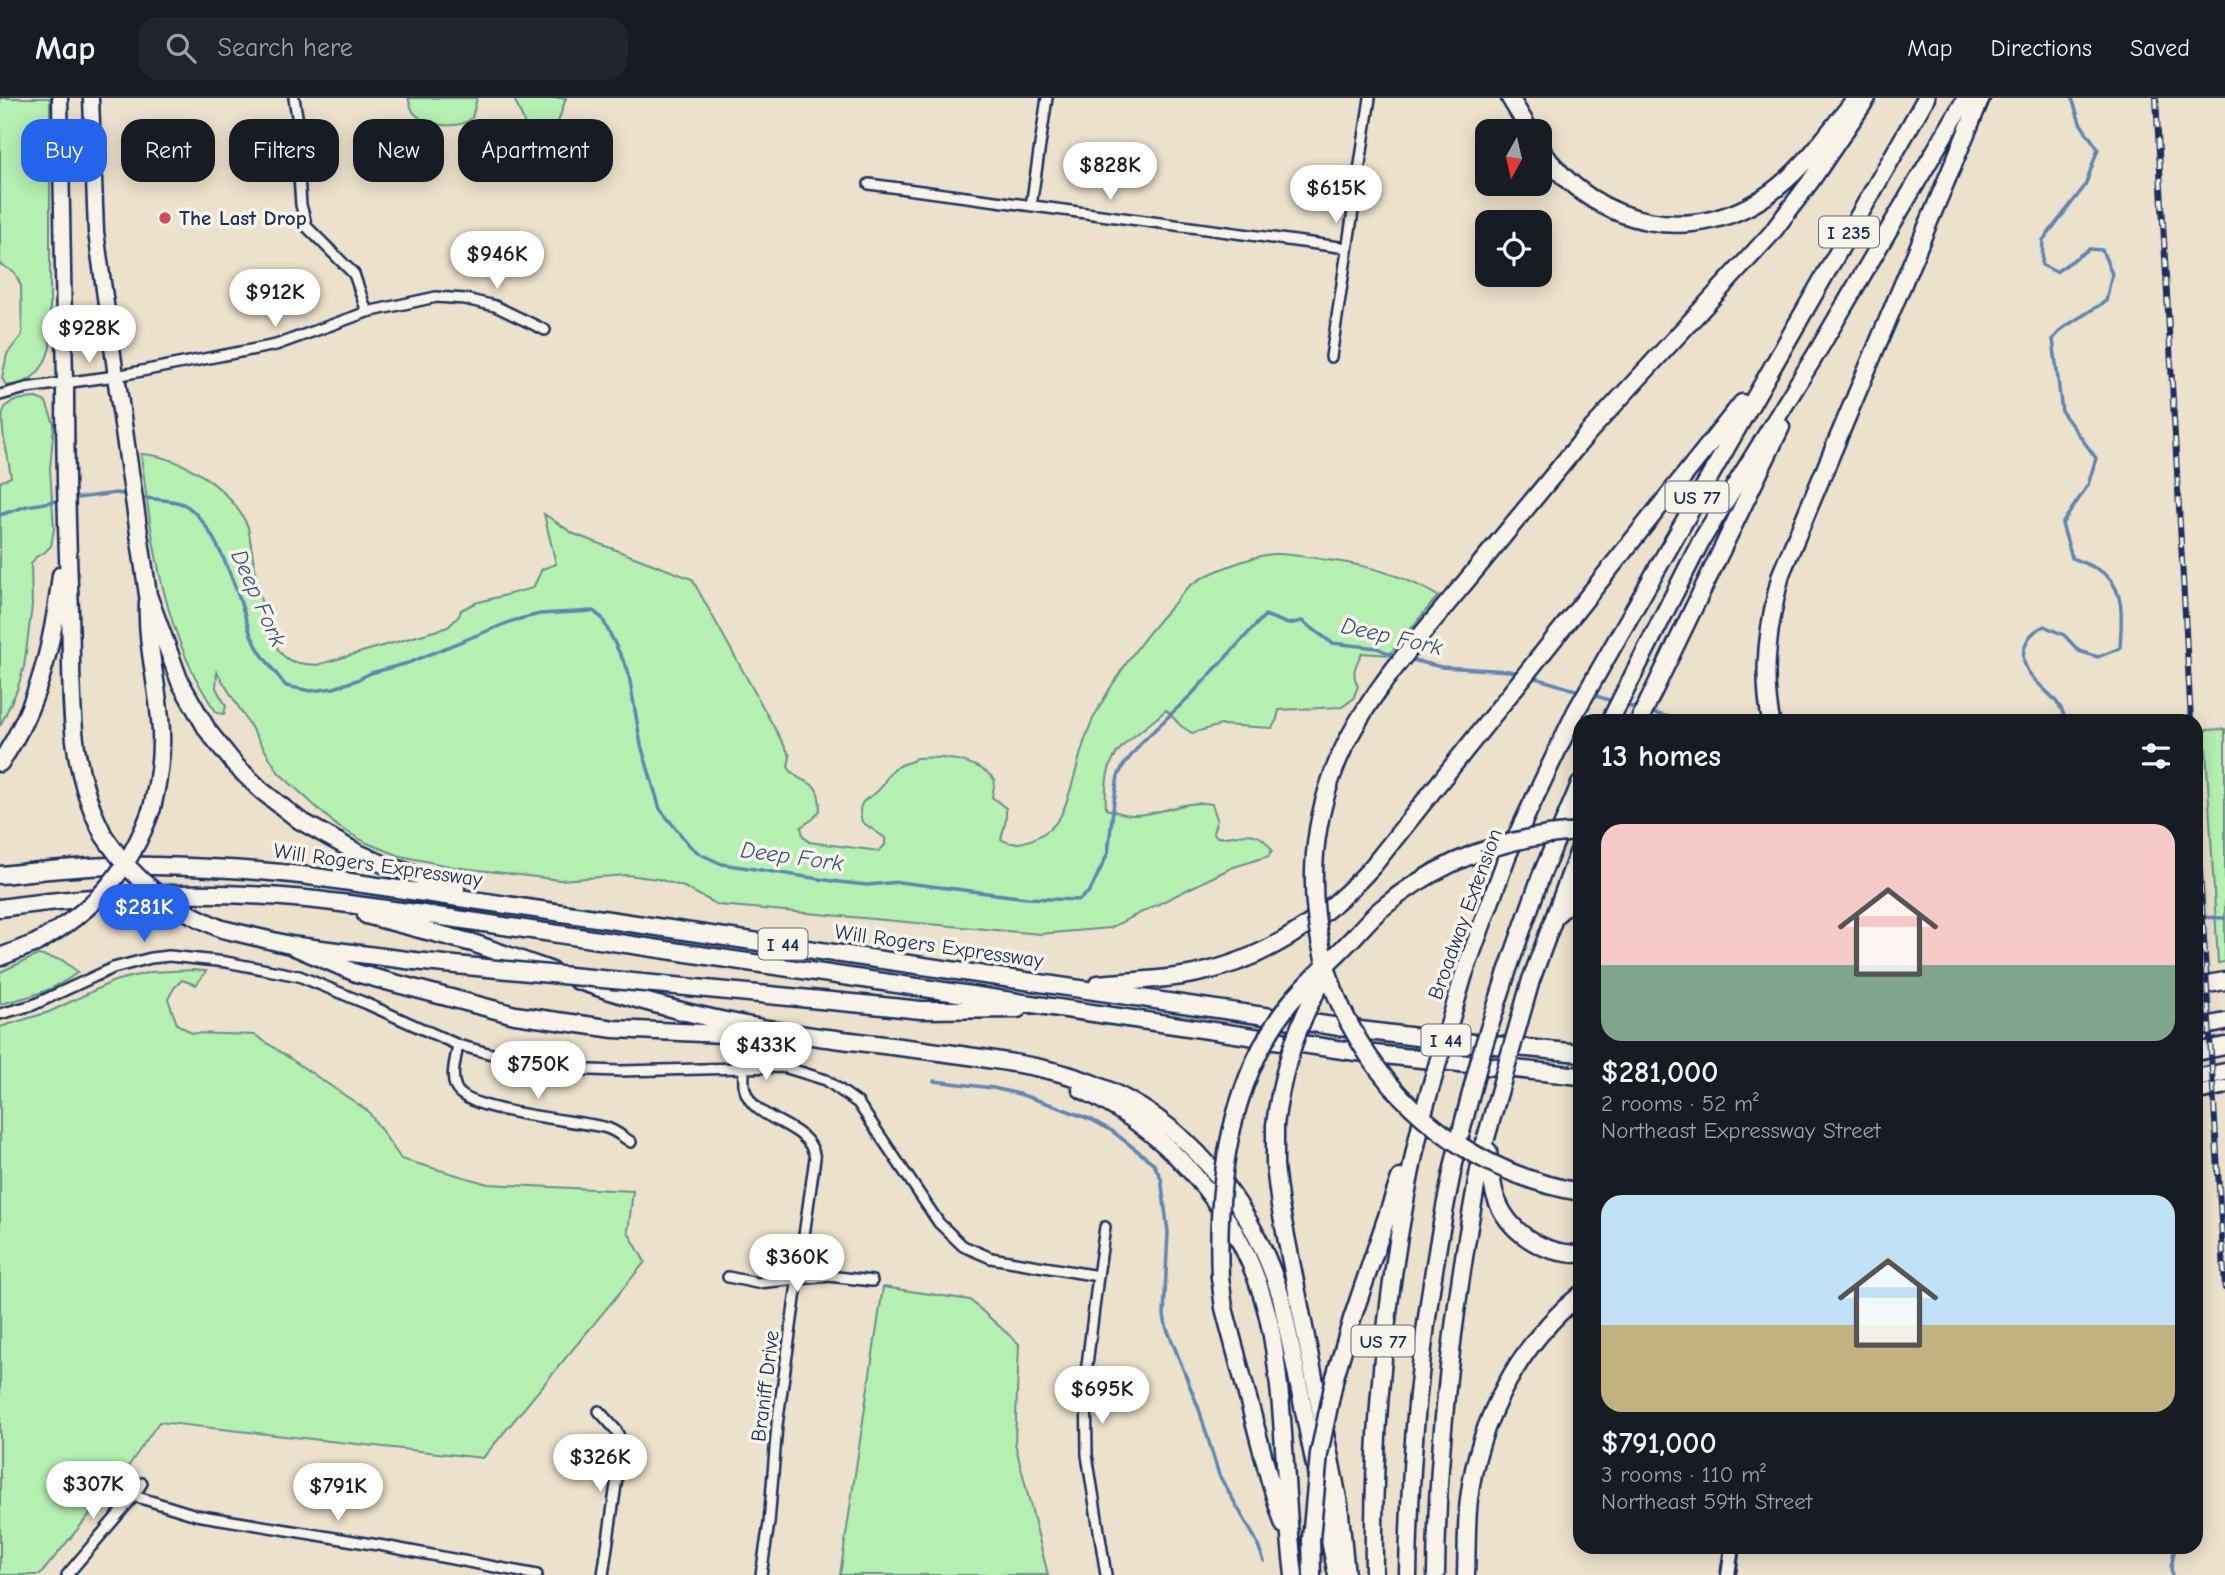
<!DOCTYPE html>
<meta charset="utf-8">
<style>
body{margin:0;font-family:"Comic Neue",sans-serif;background:#20242c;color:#f1f3f6;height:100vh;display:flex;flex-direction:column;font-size:26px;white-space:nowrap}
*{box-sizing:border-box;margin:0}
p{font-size:23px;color:#9ea1a6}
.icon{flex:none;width:38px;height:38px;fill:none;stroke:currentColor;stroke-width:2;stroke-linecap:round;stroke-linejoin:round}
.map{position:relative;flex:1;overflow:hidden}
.side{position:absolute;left:1573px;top:616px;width:630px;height:840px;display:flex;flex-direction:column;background:#171b24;border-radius:21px;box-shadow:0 4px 18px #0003}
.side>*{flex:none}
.banner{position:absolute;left:21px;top:21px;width:665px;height:63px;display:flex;gap:14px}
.needle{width:46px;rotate:188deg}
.controls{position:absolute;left:1475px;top:21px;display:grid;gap:14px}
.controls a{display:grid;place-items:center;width:77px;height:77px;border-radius:14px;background:#171b24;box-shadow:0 4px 18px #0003;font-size:35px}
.price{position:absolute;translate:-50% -60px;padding:0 16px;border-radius:24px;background:#fff;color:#222;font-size:23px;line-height:46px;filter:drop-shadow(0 2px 4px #0008)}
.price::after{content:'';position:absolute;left:50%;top:42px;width:21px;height:16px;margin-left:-10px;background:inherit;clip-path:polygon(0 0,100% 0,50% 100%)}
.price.active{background:#2563eb;color:#fff}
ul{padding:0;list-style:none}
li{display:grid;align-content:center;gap:14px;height:371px;padding:0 28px}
li span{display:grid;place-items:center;height:217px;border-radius:21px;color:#555}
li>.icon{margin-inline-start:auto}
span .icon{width:126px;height:126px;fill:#fffc;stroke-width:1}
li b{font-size:30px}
h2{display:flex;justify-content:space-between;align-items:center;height:84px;padding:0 28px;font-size:30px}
.chip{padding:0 24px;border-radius:21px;background:#171b24;box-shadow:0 4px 18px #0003;font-size:24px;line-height:63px}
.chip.active{background:#2563eb;color:#fff}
header{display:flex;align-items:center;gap:42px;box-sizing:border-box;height:98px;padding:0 35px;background:#171b24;border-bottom:2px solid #363941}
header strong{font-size:33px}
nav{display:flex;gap:38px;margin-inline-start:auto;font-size:24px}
.search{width:490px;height:63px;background:#20242c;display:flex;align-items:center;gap:18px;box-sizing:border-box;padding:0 24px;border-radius:21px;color:#9ea1a6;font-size:26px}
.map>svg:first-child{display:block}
</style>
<header>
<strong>Map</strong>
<div class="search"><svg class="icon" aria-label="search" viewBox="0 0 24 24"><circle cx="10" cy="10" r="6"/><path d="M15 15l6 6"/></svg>Search here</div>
<nav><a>Map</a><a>Directions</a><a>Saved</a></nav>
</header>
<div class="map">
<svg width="2225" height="1477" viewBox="0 0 2225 1477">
<rect width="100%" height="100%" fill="#ece1cc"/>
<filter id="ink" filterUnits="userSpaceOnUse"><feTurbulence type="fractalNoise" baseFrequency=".0143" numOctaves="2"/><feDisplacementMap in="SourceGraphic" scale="14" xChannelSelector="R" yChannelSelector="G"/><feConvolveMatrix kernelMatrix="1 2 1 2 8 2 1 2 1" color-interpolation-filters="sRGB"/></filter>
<g filter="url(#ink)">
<!-- green -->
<path fill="#b6efb2" stroke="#688f88" stroke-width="2" d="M0 0H50V249C45 270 31 289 6 287L2 280 7 256 22 237 21 188 15 175 0 166Z
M408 0H477L472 20C460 32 426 28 415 16 411 12 410 5 408 0Z
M514 0H566L558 24 544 32 525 27Z
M36 300 46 304 54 326 50 371 54 431 51 448 45 454 36 459 31 466 32 508 24 569 17 592 0 628V384L11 379C9 366 7 354 4 341 0 309 1 302 36 300Z
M141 356C184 359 230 389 248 429 253 458 263 542 285 559 293 566 307 566 317 567L448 529 459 518 461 512 475 505 533 490 542 471 556 466 544 416 574 436 692 481 790 658 788 669C803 692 820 675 820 712L813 721 801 729 803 738 809 744 879 753 885 747V740L862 724C854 697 873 703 882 688 887 679 890 672 901 667 907 664 911 665 916 660 942 658 977 661 995 682L992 699 1006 710V722L1001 741C1018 753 1050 736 1060 719 1075 691 1078 650 1094 619 1115 579 1140 543 1170 510 1177 503 1183 493 1191 487 1207 475 1256 456 1276 456 1293 456 1311 460 1328 462 1368 467 1404 477 1438 498L1389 557 1362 555C1355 568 1351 575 1358 588L1353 601 1342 609 1279 612 1277 621 1272 630 1221 627 1192 635 1181 628 1166 612C1126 648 1102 649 1106 711 1115 713 1124 717 1133 717 1160 718 1184 701 1212 706L1217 721 1213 735 1217 739C1239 741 1255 725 1272 752L1269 758 1231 770 1110 830 1040 836 718 807 684 789 658 781 627 777 560 782 454 769 400 758 367 745 337 728 279 675 217 574 216 590 226 608 224 616 217 615C164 541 152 445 141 356Z
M2225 631V864L2218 865 2205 632Z
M38 857 62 862 78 874C56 892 27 900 0 906V874Z
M193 872 206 873 196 887 182 882 174 890 168 901 177 926 192 935 255 937 368 1013 401 1061 488 1086 633 1093 628 1134 645 1164 483 1360 159 1324 123 1376 40 1477H0V929L49 914 114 883 151 874Z
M883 1189 970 1202 1019 1246 1015 1345 1048 1477H840Z"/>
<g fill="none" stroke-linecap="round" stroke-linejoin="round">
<!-- stream -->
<path stroke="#5f85b1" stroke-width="3.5" d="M140 399C153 402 170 401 183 406 214 421 239 497 248 528 254 550 272 570 286 588L311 593 334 590 357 582 371 575 408 565 512 523 540 516 593 513 602 520 628 572 641 647 660 711 690 748 700 756 722 766 839 784 867 787 899 784 1027 800 1079 802 1090 793 1108 755 1114 703 1118 678 1123 668 1142 644 1191 597 1265 517 1288 526 1302 523 1332 545 1377 550 1397 559
M70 401 116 395 129 397
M0 417 27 408 63 402
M1408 561 1441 569 1510 573 1521 576
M1529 578 1582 594
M1593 597 1615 604
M1623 606 1639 612
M1649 614 1685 623
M2065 623C2063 594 2014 582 2025 548 2028 538 2035 532 2044 528L2064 537 2079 553 2098 559 2120 550C2121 526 2126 498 2108 479 2100 470 2083 465 2072 460L2062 426 2088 387 2096 360 2062 314 2053 241 2063 230 2106 203 2112 176 2102 152 2089 151 2056 174 2042 167 2043 142 2085 88 2098 51 2080 25 2072 0
M2196 819 2225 820
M934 983 993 990 1019 996 1058 1009 1092 1022 1112 1033 1153 1065 1161 1080 1168 1134 1164 1217 1166 1228 1199 1311 1219 1377 1256 1442 1264 1463
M2172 1477 2171 1470 2175 1449"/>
<defs>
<path id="street" d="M294 0 300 36 299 78 301 107 307 129 354 176 367 214
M869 86 1347 150
M1031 108 1047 0
M1331 259 1370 0
M0 297 26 290 116 278 276 247 367 214 436 199 465 201 495 208 545 232
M0 916 33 907 113 870 151 860 169 858 226 864 299 878 365 905 458 947 507 960 561 971 620 973 784 969 826 982 858 1005 939 1125 963 1148 991 1160 1098 1178 1105 1129
M458 947C456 960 450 978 456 990 467 1015 580 1022 607 1030 616 1033 624 1040 631 1044
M744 970C744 977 743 986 745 992 755 1026 809 1023 815 1060L777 1327 769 1425 761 1477
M1098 1178 1086 1275 1087 1357 1106 1477
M728 1179 757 1185 829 1178 872 1183
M599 1313 616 1332 622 1345 603 1477
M134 1398 196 1417 384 1448 537 1477
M67 1477 134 1398 142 1385"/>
<path id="secondary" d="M2196 995 2225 989
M1728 1477 1732 1449"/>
<path id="primary" d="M60 0 65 285
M91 0 96 134 116 278"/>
<path id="highway" d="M1510 0 1530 33
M1540 50C1595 131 1700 152 1778 89 1809 64 1832 30 1856 0
M116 278 148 497 180 584 208 633 237 669 262 693 299 722 356 754 383 766 456 790
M65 285C65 361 67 438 70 514 73 596 65 662 104 738
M1477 470 1588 335 1771 136 1810 84 1867 0
M148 504C146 548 159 591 161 634 162 660 158 685 152 710
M1610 623 1701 443 1816 256 1966 0
M1639 623 1781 329
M1771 623C1761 573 1769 524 1781 476L1981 0
M0 665C39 608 53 545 61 477
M0 777C51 772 103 766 155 768 206 769 258 772 309 778L1360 932 1442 942 1580 955
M0 810C101 796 204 791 306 801 345 805 384 811 423 816L1356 954 1580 978
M1557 816 1580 796
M366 817 473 845 552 873
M222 831 290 847 414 863
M290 847 356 875 515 917 614 931 767 938
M0 859 36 845
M1507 874 1541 778 1580 686
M1464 876 1508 756 1576 613 1926 0
M576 882C655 909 736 928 819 939 873 946 928 952 982 960 1019 966 1056 971 1091 985 1187 1022 1251 1102 1281 1199L1337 1477
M1531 882 1580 750
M1098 886C1130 883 1163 882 1194 876 1264 862 1324 822 1372 769L1742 305
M2196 888 2225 883
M873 907 921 912 1018 911
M2196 930 2225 924
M2196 954 2225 948
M2196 980 2225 974
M1081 991C1179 1038 1253 1130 1272 1238 1286 1317 1284 1398 1294 1477
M1275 1027V1068L1280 1108 1339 1406 1346 1477
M1488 1053C1490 1067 1491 1083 1495 1097 1507 1134 1542 1156 1580 1156
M1220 1179 1224 1210 1270 1383 1284 1427
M1335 1279 1352 1221 1400 1080
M1311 1441 1312 1477
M1374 1477C1372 1320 1388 1165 1424 1012
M1408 1477C1410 1327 1427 1180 1461 1034
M1436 1477C1437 1331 1456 1189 1484 1046
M1466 1477C1467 1452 1466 1426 1469 1401 1478 1324 1519 1246 1580 1197"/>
</defs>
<!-- street casing -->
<use href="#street" stroke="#1b2f5e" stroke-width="14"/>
<!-- secondary casing -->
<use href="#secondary" stroke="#1b2f5e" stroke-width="18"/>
<!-- primary casing -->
<use href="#primary" stroke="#1b2f5e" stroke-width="19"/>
<!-- highway casing -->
<use href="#highway" stroke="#1b2f5e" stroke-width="21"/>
<!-- street -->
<use href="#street" stroke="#f7f3e8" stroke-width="9"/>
<!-- secondary -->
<use href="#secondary" stroke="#f7f3e8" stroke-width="12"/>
<!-- primary -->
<use href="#primary" stroke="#f7f3e8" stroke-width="14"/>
<!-- highway -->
<use href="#highway" stroke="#f7f3e8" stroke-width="16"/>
<defs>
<path id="rail" d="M2156 0 2191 623
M2196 707 2225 1190"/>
</defs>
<!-- rail casing -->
<use href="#rail" stroke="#1b2f5e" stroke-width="6"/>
<!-- rail -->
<use href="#rail" stroke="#f7f3e8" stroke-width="3.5" stroke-dasharray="10" stroke-linecap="butt"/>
<defs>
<path id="highway-bridge" d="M1477 470C1426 533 1359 601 1332 678 1266 864 1388 1061 1580 1094
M104 738C137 787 169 808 222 831
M36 845C95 812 129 774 152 710
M414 863 873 907
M1424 1012 1464 876
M1275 1027C1282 973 1297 923 1326 877
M1461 1034 1482 953 1507 874
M1486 1040 1531 882
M1220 1179C1216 1085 1230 983 1289 906 1306 884 1329 865 1348 845 1359 834 1369 821 1381 811 1438 763 1506 738 1580 734
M1311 1441 1319 1356 1335 1279"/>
</defs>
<!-- highway-bridge casing -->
<use href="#highway-bridge" stroke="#1b2f5e" stroke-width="21" stroke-linecap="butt"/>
<!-- highway-bridge -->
<use href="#highway-bridge" stroke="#f7f3e8" stroke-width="16"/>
</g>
</g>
<!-- markers -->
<circle fill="#d1495b" stroke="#f7f3e8" stroke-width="2.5" cx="165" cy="120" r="7"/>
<g text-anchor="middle" stroke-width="7" stroke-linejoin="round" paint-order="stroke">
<!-- shield labels -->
<g fill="#f7f3e8" stroke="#5d6a87" stroke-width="2">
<rect x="1819" y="118.5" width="60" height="31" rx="5"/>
<rect x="1665.5" y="383.5" width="63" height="31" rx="5"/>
<rect x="758.5" y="830.5" width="49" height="31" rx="5"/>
<rect x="1421.5" y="926.5" width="49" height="31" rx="5"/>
<rect x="1351.5" y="1227.5" width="63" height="31" rx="5"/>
</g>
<g font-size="19" font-weight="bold" fill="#1b2f5e">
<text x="1849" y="141">I 235</text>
<text x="1697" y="406">US 77</text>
<text x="783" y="853">I 44</text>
<text x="1446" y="949">I 44</text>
<text x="1383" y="1250">US 77</text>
</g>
<!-- poi labels -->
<g font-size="21" font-weight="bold" fill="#1b2f5e" stroke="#f7f3e8" text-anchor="start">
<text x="179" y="127">The Last Drop</text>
</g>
<!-- street labels -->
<g font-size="21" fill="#1b2f5e" stroke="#f7f3e8">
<text transform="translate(378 767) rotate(8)" y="7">Will Rogers Expressway</text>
<text transform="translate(1465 816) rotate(-70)" y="7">Broadway Extension</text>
<text transform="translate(939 848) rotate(8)" y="7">Will Rogers Expressway</text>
<text transform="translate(765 1288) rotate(-83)" y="7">Braniff Drive</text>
</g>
<!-- water labels -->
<g font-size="23" font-style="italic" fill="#375381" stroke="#f7f3e8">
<text transform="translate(259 500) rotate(66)" y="8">Deep Fork</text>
<text transform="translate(1392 538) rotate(13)" y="8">Deep Fork</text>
<text transform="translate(792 758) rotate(8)" y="8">Deep Fork</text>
</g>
</g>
</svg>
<div class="controls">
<a><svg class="needle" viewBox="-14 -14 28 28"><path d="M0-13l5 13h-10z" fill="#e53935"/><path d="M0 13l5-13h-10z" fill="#9ea1a6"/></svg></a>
<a><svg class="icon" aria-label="locate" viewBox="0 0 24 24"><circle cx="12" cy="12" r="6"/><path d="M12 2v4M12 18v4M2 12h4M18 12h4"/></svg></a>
</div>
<b class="price" style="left:1110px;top:104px">$828K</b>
<b class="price" style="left:1336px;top:127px">$615K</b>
<b class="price" style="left:497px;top:193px">$946K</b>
<b class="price" style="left:275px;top:231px">$912K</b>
<b class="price" style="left:89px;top:267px">$928K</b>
<b class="price active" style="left:144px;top:846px">$281K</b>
<b class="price" style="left:766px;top:984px">$433K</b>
<b class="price" style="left:538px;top:1003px">$750K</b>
<b class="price" style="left:797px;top:1196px">$360K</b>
<b class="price" style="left:1102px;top:1328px">$695K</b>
<b class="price" style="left:600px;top:1396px">$326K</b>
<b class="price" style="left:93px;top:1423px">$307K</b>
<b class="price" style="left:338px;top:1425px">$791K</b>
<div class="banner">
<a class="chip active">Buy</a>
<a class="chip">Rent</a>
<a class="chip">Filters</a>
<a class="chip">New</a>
<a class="chip">Apartment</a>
</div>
<section class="side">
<h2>13 homes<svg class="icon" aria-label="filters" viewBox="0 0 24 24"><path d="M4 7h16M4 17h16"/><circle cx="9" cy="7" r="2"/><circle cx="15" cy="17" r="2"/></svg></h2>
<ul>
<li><span style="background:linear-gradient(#f6c9c9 65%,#7fa58c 0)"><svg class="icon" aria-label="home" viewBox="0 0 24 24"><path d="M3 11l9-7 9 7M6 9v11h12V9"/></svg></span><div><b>$281,000</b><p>2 rooms · 52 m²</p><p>Northeast Expressway Street</p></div></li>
<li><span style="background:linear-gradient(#bfe0f5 60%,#c2b280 0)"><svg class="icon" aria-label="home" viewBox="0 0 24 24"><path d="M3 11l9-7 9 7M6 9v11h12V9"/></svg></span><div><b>$791,000</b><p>3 rooms · 110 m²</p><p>Northeast 59th Street</p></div></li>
</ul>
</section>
</div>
